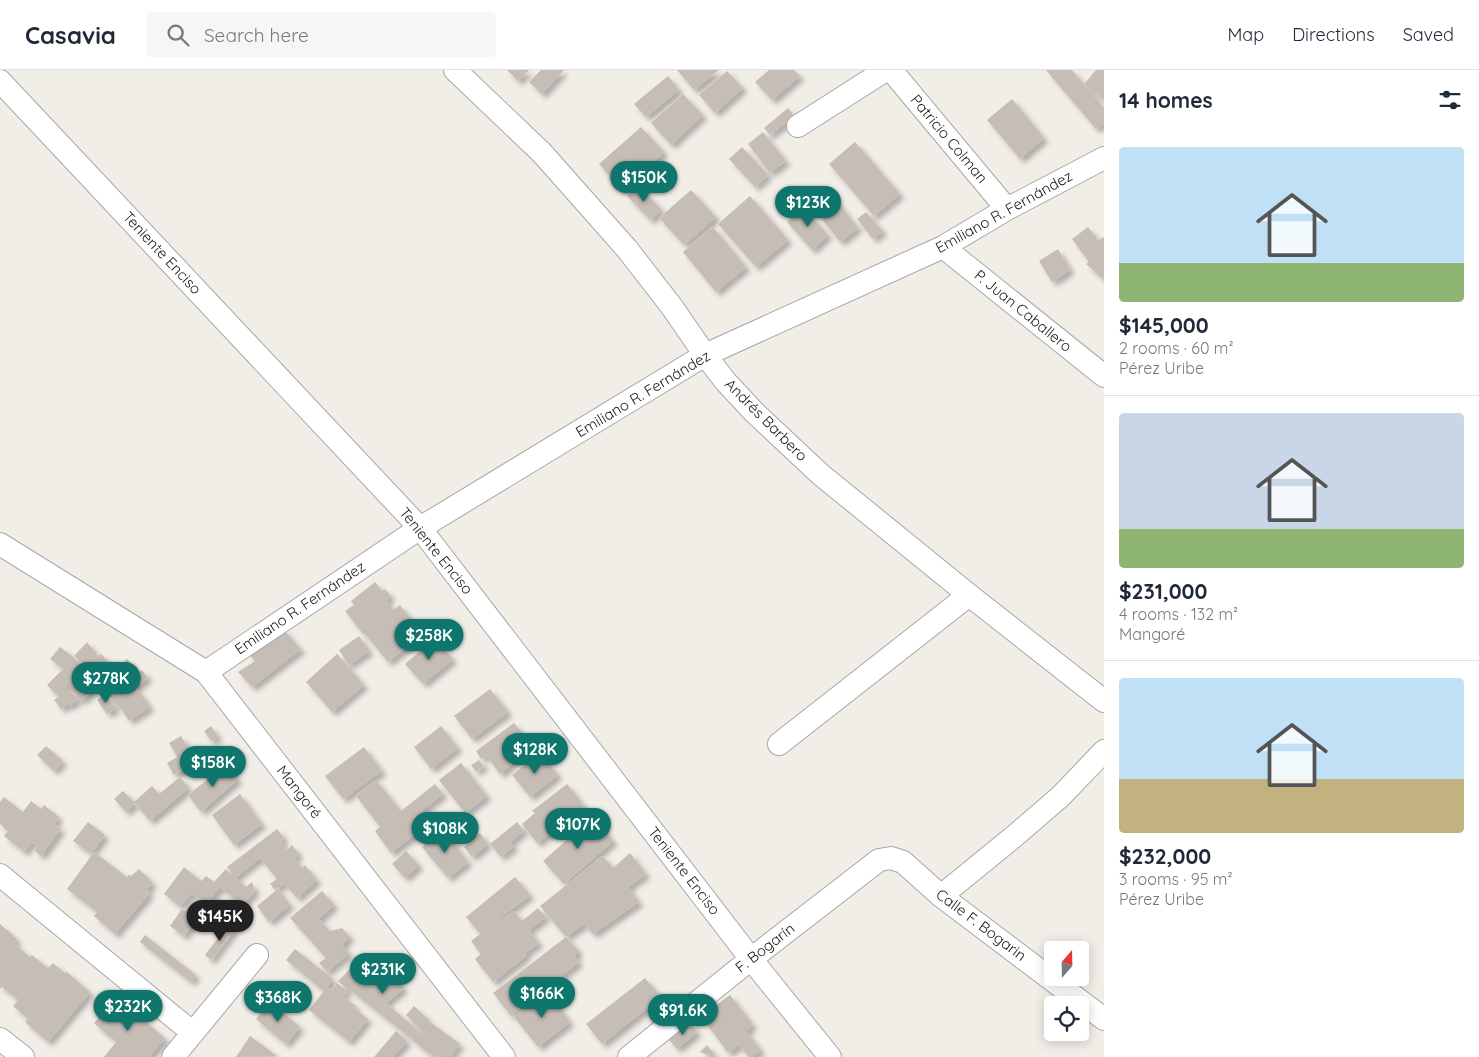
<!DOCTYPE html>
<meta charset="utf-8">
<style>
body{margin:0;font-family:Quicksand,sans-serif;background:#f6f6f7;color:#1f2937;height:100vh;display:flex;flex-direction:column;font-size:19px;white-space:nowrap}
*{box-sizing:border-box;margin:0}
p{font-size:16px;color:#747a83}
.icon{flex:none;width:28px;height:28px;fill:none;stroke:currentColor;stroke-width:2;stroke-linecap:round;stroke-linejoin:round}
.map{position:relative;flex:1;overflow:hidden}
.side{display:flex;flex-direction:column;background:#fff;width:375px}
.side>*{flex:none}
.needle{width:32px;rotate:20deg}
.buttons{position:absolute;left:1044px;top:871px;display:grid;gap:10px}
.buttons a{display:grid;place-items:center;width:45px;height:45px;border-radius:5px;background:#fff;box-shadow:0 2px 12px #0003;font-size:25px}
.price{position:absolute;translate:-50% -42px;padding:0 11px;border-radius:18px;background:#0f766e;color:#fff;font-size:16px;line-height:32px;filter:drop-shadow(0 1px 2px #0008)}
.price::after{content:'';position:absolute;left:50%;top:30px;width:15px;height:11px;margin-left:-8px;background:inherit;clip-path:polygon(0 0,100% 0,50% 100%)}
.price.current{background:#222;color:#fff}
ul{padding:0;list-style:none}
li{display:grid;align-content:center;gap:10px;height:265px;padding:0 15px}
li+li{border-top:1px solid #e0e1e3}
li span{display:grid;place-items:center;height:155px;border-radius:5px;color:#555}
li>.icon{margin-inline-start:auto}
span .icon{width:90px;height:90px;fill:#fffc;stroke-width:1}
li b{font-size:21px}
h2{display:flex;justify-content:space-between;align-items:center;height:60px;padding:0 15px;font-size:21px}
header{display:flex;align-items:center;gap:30px;box-sizing:border-box;height:70px;padding:0 25px;background:#fff;border-bottom:1px solid #e0e1e3}
header strong{font-size:24px}
nav{display:flex;gap:28px;margin-inline-start:auto;font-size:18px}
.search{width:350px;height:45px;background:#f6f6f7;display:flex;align-items:center;gap:12px;box-sizing:border-box;padding:0 18px;border-radius:5px;color:#747a83;font-size:19px}
main{display:flex;flex:1;min-height:0}
.map>svg:first-child{display:block}
</style>
<header>
<strong>Casavia</strong>
<div class="search"><svg class="icon" aria-label="search" viewBox="0 0 24 24"><circle cx="10" cy="10" r="6"/><path d="M15 15l6 6"/></svg>Search here</div>
<nav><a>Map</a><a>Directions</a><a>Saved</a></nav>
</header>
<main>
<div class="map">
<svg width="1104" height="987" viewBox="0 0 1104 987">
<defs>
<filter id="shadow"><feDropShadow dx="4.5" dy="4.5" stdDeviation="2.5" flood-color="#0004"/></filter>
</defs>
<rect width="100%" height="100%" fill="#f1ede7"/>
<!-- building -->
<path fill="#c6bdb6" filter="url(#shadow)" d="M507 0H529L518 11Z
M541 0H564L542 24 529 12Z
M677 0H719L694 20Z
M769 0H794L800 6 772 30 755 12Z
M1046 0H1072L1104 38V53L1096 59Z
M1096 0H1104V30L1084 14Z
M727 1 743 18 715 43 699 25Z
M668 6 679 20 646 47 634 34Z
M683 24 703 45 671 75 651 53Z
M1012 29 1044 68 1020 89 987 50Z
M788 38 794 46 770 65 764 58Z
M641 57 664 82 622 120 599 94Z
M763 62 786 91 770 103 748 74Z
M855 72 900 124 874 146 829 94Z
M742 77 768 105 755 117 729 89Z
M638 115 662 140 650 150 627 126Z
M691 120 716 147 684 175 659 148Z
M830 122 858 158 840 172 812 136Z
M750 126 788 170 756 197 718 154Z
M803 137 828 165 812 180 787 152Z
M866 142 883 161 873 169 857 149Z
M713 157 746 197 716 222 683 182Z
M1088 157 1098 170 1104 167V210L1086 194 1089 192 1072 169Z
M1058 179 1070 200 1052 212 1039 191Z
M375 512 382 521 385 519 391 526 386 530 393 540 400 535 423 564 388 592 364 563 368 560 363 564 345 541 354 535 351 531Z
M283 559 301 579 252 617 238 602 255 591 247 582Z
M359 566 369 581 349 595 339 580Z
M434 569 453 589 423 614 405 594Z
M87 572 98 586 101 584 116 600 127 589 132 594 119 607 114 602 110 606 128 628 120 616 142 600 148 608 136 617 138 620 133 624 139 621 150 637 129 651 118 634 117 635 100 614 104 611 89 596 87 598 74 586Z
M60 577 72 586 85 599 66 617 78 629 70 636 68 634 61 639 54 630 60 626H58L47 615 63 599 50 589Z
M337 584 364 615 332 642 306 612Z
M80 606 93 621 81 631 69 616Z
M490 619 508 642 472 669 454 646Z
M105 624 116 638 107 644 97 630Z
M514 653 523 664 519 667 529 680 512 692 502 680H501L512 694 500 704 486 685 481 689 476 681Z
M211 656 218 667 211 671 204 661Z
M441 656 458 678 431 699 414 677Z
M181 666 189 679 195 676 203 687 174 705 167 693 177 687 169 673Z
M46 676 63 691 54 701 37 685Z
M364 677 382 701 343 729 325 706Z
M540 683 558 705 530 727 512 705Z
M479 690 484 696 476 702 471 695Z
M461 693 487 726 465 743 439 710Z
M226 695 238 709 201 742 188 725Z
M180 707 189 718 150 751 135 733 126 742 114 729 123 721 134 732 152 716 159 724Z
M376 710 401 741 435 714 443 724 415 746 424 757 391 783 375 761 380 757 356 726Z
M567 714 584 736 537 773 522 754 535 743 532 741Z
M240 724 262 754 234 775 212 745Z
M4 727 23 742 31 731 41 739 44 735 59 747 54 754 61 759 41 786 34 780 37 776 32 772 24 782 4 766 8 761 0 754V732Z
M594 746 613 771 564 814 543 791Z
M88 752 105 765 91 784 73 771Z
M517 752 524 761 510 772 514 776 501 787 490 774Z
M277 759 284 768 281 771 287 780 292 775 299 784 294 788 302 798 305 795 317 810 297 828 284 813 275 820 270 814 277 809 260 788 235 808 227 797Z
M443 760 468 792 448 808 422 777Z
M480 763 488 774 472 787 464 777Z
M406 781 419 795 405 808 392 794Z
M94 782 127 807 129 805 131 806 139 799 153 813 146 820 150 823 115 864 94 846 97 842 67 819Z
M630 783 646 804 628 817 639 832 593 864 584 854 566 867 579 881 574 886 579 892 511 946 493 923 566 867 540 836 603 786 613 798Z
M184 797 201 811 206 806 214 812 226 799 246 817 252 812 255 821 242 835 220 817 206 834 192 823 180 836 164 824Z
M515 807 530 825 499 849 500 851 514 841 522 851 538 838 546 847 529 860 539 873 525 883 527 885 493 912 475 889 481 884 471 871 480 864 466 847Z
M278 819 290 835 269 852 257 836Z
M322 821 334 835 319 849 330 861 342 858 350 867 342 875 349 883 327 902 319 893 326 888 290 848Z
M192 832 203 840 184 866 170 856 182 839 185 841Z
M0 854 17 869 14 873 30 887 32 885 48 898 53 893 65 903 67 902 90 922 48 972 25 952 28 949 13 936 18 930 2 917 0 919Z
M228 855 234 860 211 890 205 885Z
M145 865 196 905 191 912 140 872Z
M295 879 333 909 327 917 332 921 337 913 347 921 343 926 356 936 354 938 368 949 349 972 309 940 324 921 286 890Z
M382 889 396 904 393 907 404 918 386 933 419 961 412 969 350 920Z
M350 899 360 908 348 920 338 911Z
M645 908 661 927 602 974 586 954Z
M547 921 570 952 538 977 514 947Z
M730 925 753 955 746 961 761 980 752 987H749L739 975 728 983 701 946Z
M116 927 165 968 149 987H104L116 972 94 953Z
M271 932 300 957 286 974 256 949Z
M414 936 429 950 420 959 406 945Z
M430 952 460 974 450 987H434L413 971Z
M689 952 697 962 677 979 669 970Z
M396 961 407 971 393 987H374Z
M250 966 277 986 236 987Z
M707 975 715 985 712 986 700 982Z"/>
<g fill="none" stroke-linecap="round" stroke-linejoin="round">
<defs>
<path id="minor" d="M455 0 542 83 627 179 672 237 705 285 726 312 754 342 820 404 969 525 1104 631
M891 0 1007 139
M0 11 420 458 751 889 830 987
M798 56 886 0
M943 177 1104 306
M0 474 206 602 504 987
M206 602 420 458 705 285 943 177 1007 139 1104 88
M779 674 969 525
M0 805 193 963
M941 826 1017 764 1061 726 1104 681
M0 969 23 987
M173 987 257 885
M629 987 751 889 879 790 891 788 903 792 941 826 1104 949"/>
</defs>
<!-- minor casing -->
<use href="#minor" stroke="#a7a7a7" stroke-width="24"/>
<!-- minor -->
<use href="#minor" stroke="#fff" stroke-width="22"/>
</g>
<g text-anchor="middle" stroke-width="4" stroke-linejoin="round" paint-order="stroke">
<!-- street labels -->
<g font-size="15" fill="#202020" stroke="#fff">
<text transform="translate(949 69) rotate(50)" y="5">Patricio Colman</text>
<text transform="translate(1004 142) rotate(-29)" y="5">Emiliano R. Fernández</text>
<text transform="translate(162 183) rotate(47)" y="5">Teniente Enciso</text>
<text transform="translate(1023 241) rotate(39)" y="5">P. Juan Caballero</text>
<text transform="translate(643 324) rotate(-31)" y="5">Emiliano R. Fernández</text>
<text transform="translate(766 350) rotate(45)" y="5">Andrés Barbero</text>
<text transform="translate(436 481) rotate(51)" y="5">Teniente Enciso</text>
<text transform="translate(300 538) rotate(-34)" y="5">Emiliano R. Fernández</text>
<text transform="translate(299 722) rotate(52)" y="5">Mangoré</text>
<text transform="translate(684 801) rotate(52)" y="5">Teniente Enciso</text>
<text transform="translate(981 855) rotate(37)" y="5">Calle F. Bogarin</text>
<text transform="translate(765 878) rotate(-38)" y="5">F. Bogarín</text>
</g>
</g>
</svg>
<div class="buttons">
<a><svg class="needle" viewBox="-14 -14 28 28"><path d="M0-13l5 13h-10z" fill="#e53935"/><path d="M0 13l5-13h-10z" fill="#747a83"/></svg></a>
<a><svg class="icon" aria-label="locate" viewBox="0 0 24 24"><circle cx="12" cy="12" r="6"/><path d="M12 2v4M12 18v4M2 12h4M18 12h4"/></svg></a>
</div>
<b class="price" style="left:644px;top:133px">$150K</b>
<b class="price" style="left:808px;top:158px">$123K</b>
<b class="price" style="left:429px;top:591px">$258K</b>
<b class="price" style="left:106px;top:634px">$278K</b>
<b class="price" style="left:535px;top:705px">$128K</b>
<b class="price" style="left:213px;top:718px">$158K</b>
<b class="price" style="left:578px;top:780px">$107K</b>
<b class="price" style="left:445px;top:784px">$108K</b>
<b class="price current" style="left:220px;top:872px">$145K</b>
<b class="price" style="left:383px;top:925px">$231K</b>
<b class="price" style="left:542px;top:949px">$166K</b>
<b class="price" style="left:278px;top:953px">$368K</b>
<b class="price" style="left:128px;top:962px">$232K</b>
<b class="price" style="left:683px;top:966px">$91.6K</b>
</div>
<section class="side">
<h2>14 homes<svg class="icon" aria-label="filters" viewBox="0 0 24 24"><path d="M4 7h16M4 17h16"/><circle cx="9" cy="7" r="2"/><circle cx="15" cy="17" r="2"/></svg></h2>
<ul>
<li><span style="background:linear-gradient(#bfe0f5 75%,#8fb573 0)"><svg class="icon" aria-label="home" viewBox="0 0 24 24"><path d="M3 11l9-7 9 7M6 9v11h12V9"/></svg></span><div><b>$145,000</b><p>2 rooms · 60 m²</p><p>Pérez Uribe</p></div></li>
<li><span style="background:linear-gradient(#c9d6e8 75%,#8fb573 0)"><svg class="icon" aria-label="home" viewBox="0 0 24 24"><path d="M3 11l9-7 9 7M6 9v11h12V9"/></svg></span><div><b>$231,000</b><p>4 rooms · 132 m²</p><p>Mangoré</p></div></li>
<li><span style="background:linear-gradient(#bfe0f5 65%,#c2b280 0)"><svg class="icon" aria-label="home" viewBox="0 0 24 24"><path d="M3 11l9-7 9 7M6 9v11h12V9"/></svg></span><div><b>$232,000</b><p>3 rooms · 95 m²</p><p>Pérez Uribe</p></div></li>
</ul>
</section>
</main>
